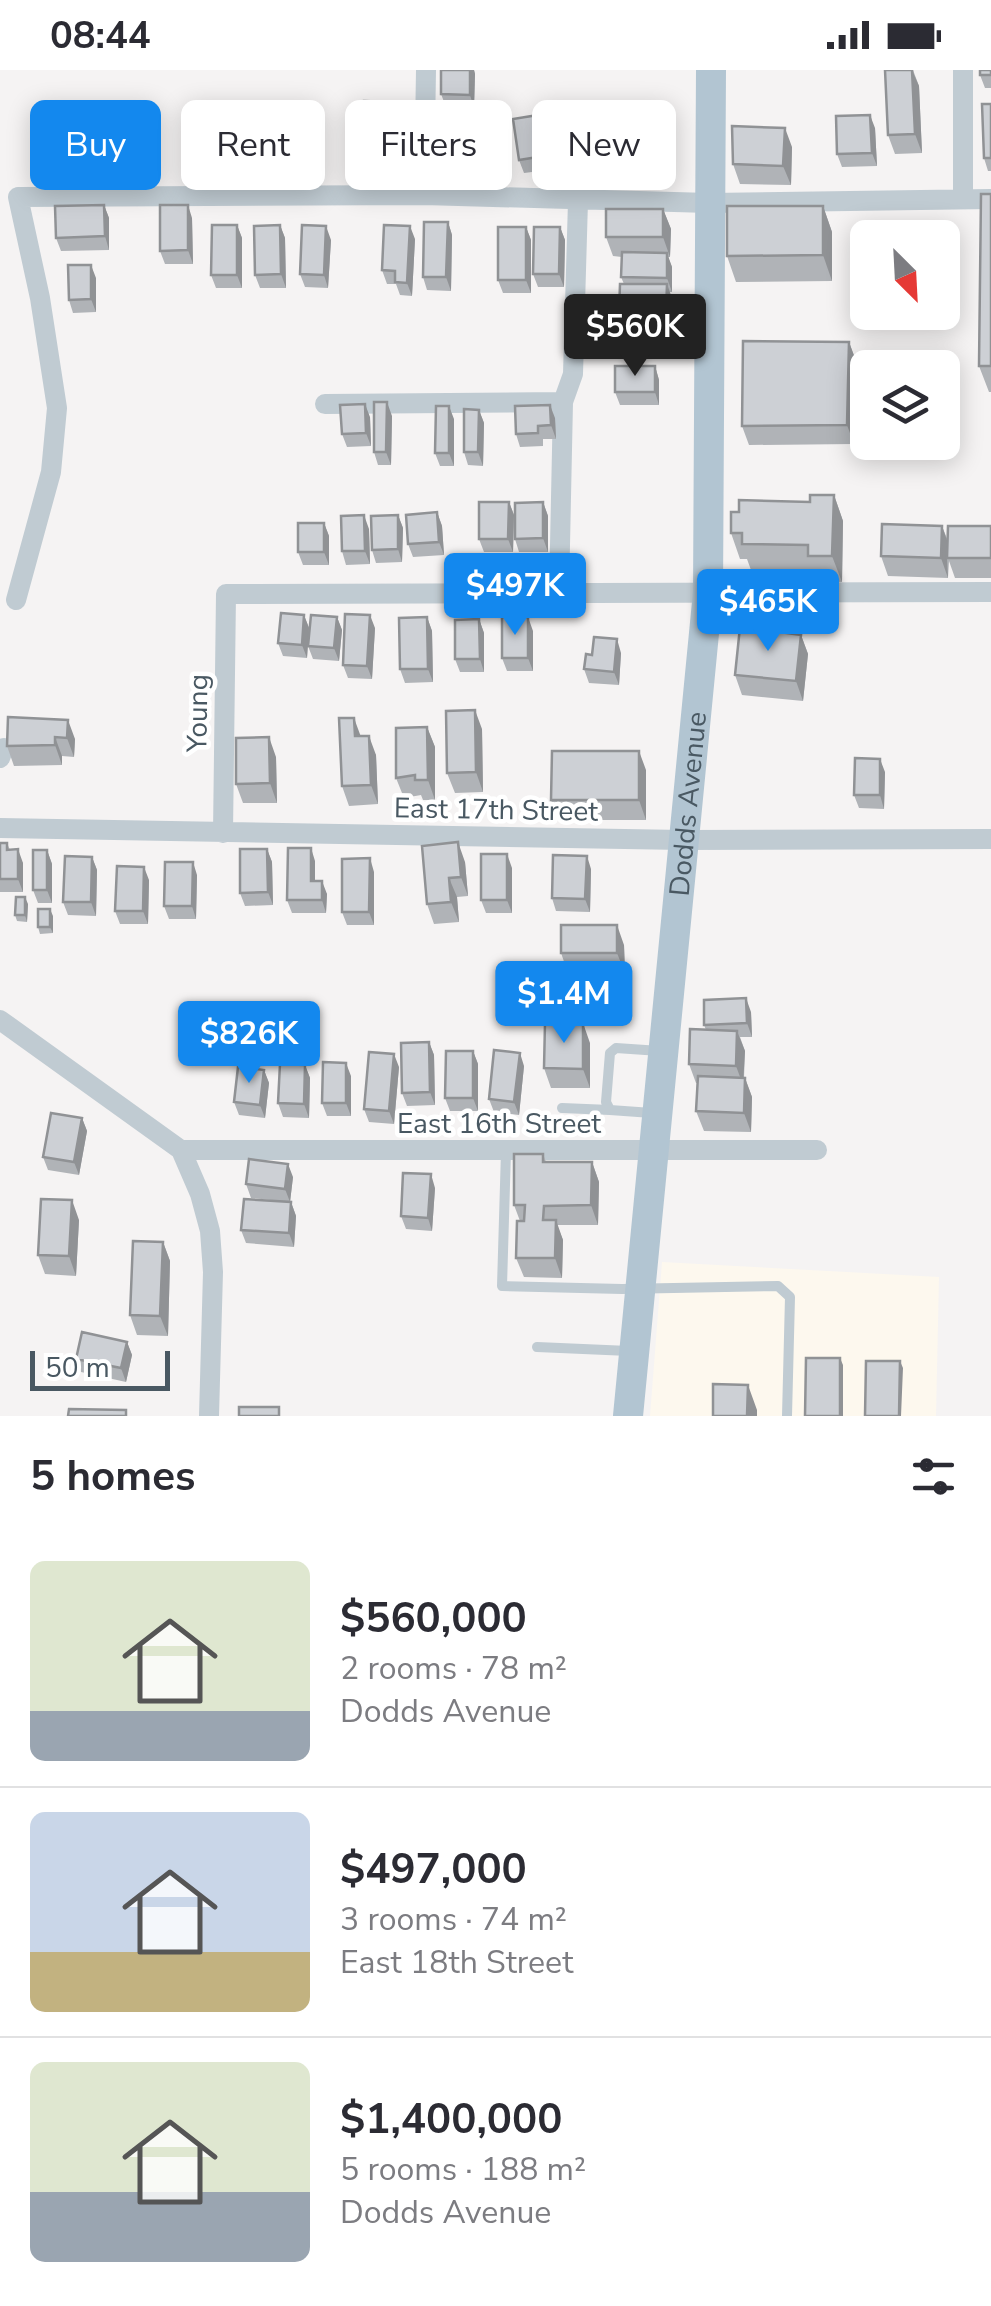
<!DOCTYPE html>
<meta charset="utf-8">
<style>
body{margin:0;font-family:"Nunito Sans",sans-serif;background:#f2f2f3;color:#2b2b33;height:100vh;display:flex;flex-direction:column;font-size:38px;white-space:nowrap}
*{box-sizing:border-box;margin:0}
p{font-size:32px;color:#7c7c81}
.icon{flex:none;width:55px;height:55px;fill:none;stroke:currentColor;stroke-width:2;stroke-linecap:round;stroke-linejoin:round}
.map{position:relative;height:1346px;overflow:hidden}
.drawer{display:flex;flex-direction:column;background:#fff;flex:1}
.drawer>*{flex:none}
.guide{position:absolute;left:30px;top:30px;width:932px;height:90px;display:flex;gap:20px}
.needle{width:65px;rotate:156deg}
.tools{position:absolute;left:850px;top:150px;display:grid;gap:20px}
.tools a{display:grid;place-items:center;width:110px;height:110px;border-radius:15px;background:#fff;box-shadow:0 5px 25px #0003;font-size:50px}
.scale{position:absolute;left:30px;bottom:25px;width:140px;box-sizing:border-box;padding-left:10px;border:5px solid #495862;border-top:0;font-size:28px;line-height:35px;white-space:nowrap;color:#495862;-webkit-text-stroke:8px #fff;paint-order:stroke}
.price{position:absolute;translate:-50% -85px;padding:0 22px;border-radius:10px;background:#1388ee;color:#fff;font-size:32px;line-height:65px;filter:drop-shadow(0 2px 5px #0008)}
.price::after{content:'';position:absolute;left:50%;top:60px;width:30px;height:22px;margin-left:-15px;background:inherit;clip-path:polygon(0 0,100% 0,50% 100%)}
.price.active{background:#222;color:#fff}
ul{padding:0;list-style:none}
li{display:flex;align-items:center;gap:30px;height:250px;padding:0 30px}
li+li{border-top:2px solid #e1e1e2}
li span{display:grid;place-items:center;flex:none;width:280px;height:200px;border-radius:15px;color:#555}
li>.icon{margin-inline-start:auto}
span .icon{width:120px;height:120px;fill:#fffc;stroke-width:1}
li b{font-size:42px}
h2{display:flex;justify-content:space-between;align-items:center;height:120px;padding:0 30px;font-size:42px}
.chip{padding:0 35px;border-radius:15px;background:#fff;box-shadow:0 5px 25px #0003;font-size:35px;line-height:90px}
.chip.active{background:#1388ee;color:#fff}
.status{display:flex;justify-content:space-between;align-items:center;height:70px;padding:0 50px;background:#fff;direction:ltr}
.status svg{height:28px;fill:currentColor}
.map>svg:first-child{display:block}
</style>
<div class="status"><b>08:44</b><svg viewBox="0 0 49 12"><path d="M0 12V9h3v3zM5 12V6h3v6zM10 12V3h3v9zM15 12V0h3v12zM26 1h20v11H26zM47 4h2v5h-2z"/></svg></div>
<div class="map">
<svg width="991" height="1346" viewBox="0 0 991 1346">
<rect width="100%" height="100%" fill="#f5f3f3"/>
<!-- commercial -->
<path fill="#fdf8ee" d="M662 1192 939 1207 936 1346H650Z"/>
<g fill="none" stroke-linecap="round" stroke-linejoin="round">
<!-- lane -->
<path stroke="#c0cbd2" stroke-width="10" d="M562 1038 610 1040
M652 1043 610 1040 606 1032 610 983 616 978 660 981
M506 1081 502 1216 622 1219 778 1216 790 1227 787 1346
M537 1277 629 1281"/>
<!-- street -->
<path stroke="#c0cbd2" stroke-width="20" d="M963 0V129
M424 125 426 0
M325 334 563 332
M559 523 563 332 573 304 578 131
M16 530 51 402 57 338 40 228 18 127 424 125 709 133 991 129
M0 688 4 678
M0 758 683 770 991 769
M223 763 226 524 991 522
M0 950 181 1080 200 1124 210 1161 213 1202 209 1346
M181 1080H817"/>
<!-- primary -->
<path stroke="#b2c5d2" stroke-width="30" id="s1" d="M628 1346 708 522 711 0"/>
</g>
<!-- wall -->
<path fill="#b0b3b7" d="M470 0H474L475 4 474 38 446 37 441 24Z
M885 0H913L919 16 922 83 895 84 888 65Z
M991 0V18H985L980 5Z
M391 32 396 45 394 99 366 98 361 85Z
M307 34 312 47 313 98 288 99 283 86Z
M991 34V101H988L984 88Z
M265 38 270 51 269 97 239 96 234 83Z
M538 45 542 58 548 100 524 103 519 90Z
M470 48 475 61 474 103H442L437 89 451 54Z
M875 58 877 96 842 97 837 84Z
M510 69 511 102 486 103 481 90Z
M792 77 791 115 740 114 733 94Z
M991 124V322H989L979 296Z
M104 135 109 148V180L61 181 56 168Z
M823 136 832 162V211L736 212 727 186Z
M663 139 671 159 670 187H668L672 197V222H669L672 228 671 256H624L619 243 624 214 621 207 622 187 613 186 606 167Z
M192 148 193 194H165L160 181Z
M448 152 452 165 451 221 427 220 423 207Z
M237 155 242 168V218H216L211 205Z
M280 155 285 168 286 218H260L255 205Z
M526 157 531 170V223H503L498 210Z
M560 157 565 170 564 217H538L533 204Z
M415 169 412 226 400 225 396 214H387L382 200Z
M331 170 328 218 305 217 300 204Z
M96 208V242L73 243 69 230Z
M849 272 856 291 854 374 749 375 742 356Z
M655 296 659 310V335H620L615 322Z
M479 340 484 353 483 396 468 395 464 382Z
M392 346 391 395H378L374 382Z
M370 347 371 376 347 377 342 364Z
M555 348 556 369H543V376L520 377 516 364Z
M454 349V396H440L435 383Z
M834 425 843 451 842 512 817 511 813 501 751 500 747 489H740L731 463 739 442 810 432Z
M509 432 514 445 513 482H484L479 469Z
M543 432 548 446V482H519L515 469Z
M437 442 442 456 444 485 413 487 408 474Z
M398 445 403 458 402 492 376 493 372 480Z
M324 453 329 466V495H303L298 482Z
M942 456 948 471 991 456V508H955L949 491 948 508 888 506 881 486Z
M369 459 370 494 346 495 342 481Z
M304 545 309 558 307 588 283 586 278 573Z
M337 547 342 560 339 591 313 589 308 576Z
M427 547 432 561 433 612 405 613 400 599Z
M479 549 484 563V602H460L455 589Z
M375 558 372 609 348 608 343 595Z
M533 561V601H507L502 588Z
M782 563 801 565 808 584 803 631 742 625 735 605Z
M621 583 619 615 589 613 584 599 592 585Z
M8 647 75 669 74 687 62 686V695L14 696 7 676Z
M427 657 435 677V730H423L421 725 404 728 396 708Z
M482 659 483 722 455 723 447 703Z
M361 666 376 685 378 734 349 736 342 716Z
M276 687 277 733H243L236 714Z
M646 700V750H558L551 730Z
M885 702 884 739 859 738 854 725Z
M0 773H7L10 780 23 793V822H0Z
M267 779 272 792 273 835 245 836 240 823Z
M47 780 52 794V833H38L33 820Z
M92 787 97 800 96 846 68 845 63 832Z
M315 791V811L327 824 326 843H292L287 830Z
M465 792 468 826 457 827 459 852 434 854 427 834Z
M512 798V843H486L481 830Z
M591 799 590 842 556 841 552 828Z
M374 802V855H347L342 842Z
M197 805 196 849H169L164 836Z
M149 810 148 854H120L115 841Z
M28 834 27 852 17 851 15 845Z
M53 846V863L40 864 38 857Z
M624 875 625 903H568L561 883Z
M751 942 752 967H740L745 981 744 1008H745L752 1027 751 1062 704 1061 696 1041 697 1013H696L689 994 706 960 704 955Z
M429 972 434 985 435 1035 407 1036 402 1023Z
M590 973V1018H551L544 998Z
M473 981 478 994V1041H450L445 1028Z
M305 995 310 1008 309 1048 283 1047 278 1033Z
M524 996 519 1045 494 1042 489 1029Z
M399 997 394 1054 369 1052 364 1039Z
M264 1000 269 1013 265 1048 239 1045 234 1032Z
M351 1006V1046H327L322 1033Z
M82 1048 87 1061 79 1105 48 1100 43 1087Z
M543 1084 546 1092H592L599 1112 598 1155H557L563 1170 562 1208 524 1207 516 1188 520 1151 514 1135Z
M293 1107 290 1132 251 1128 246 1114Z
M435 1118 432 1161 406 1159 401 1146Z
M291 1132 296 1146 294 1177 246 1173 241 1160Z
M79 1150 76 1206 45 1204 38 1185Z
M163 1172 170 1191 168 1266 137 1265 130 1245Z
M127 1272 132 1285 126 1312 81 1302 76 1289Z"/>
<!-- shaded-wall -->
<path fill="#909295" d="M470 0H474L475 4 474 38 470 25Z
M912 0 919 16 922 83 915 64Z
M391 32 396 45 394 99 389 86Z
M307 34 312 47 313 98 309 85Z
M265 38 270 51 269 97 264 84Z
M538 45 542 58 548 100 544 86Z
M870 45 875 58 877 96 872 83Z
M470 48 475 61 474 103 469 90Z
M505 56 510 69 511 102 506 89Z
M785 58 792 77 791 115 783 96Z
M104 135 109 148V180L105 166Z
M188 135 192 148 193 194 188 180Z
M823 136 832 162V211L823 185Z
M663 139 671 159 670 187 663 167Z
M448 152 452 165 451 221 446 207Z
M237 155 242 168V218L237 205Z
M280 155 285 168 286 218 281 204Z
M326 156 331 170 328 218 324 205Z
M410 156 415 169 412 226 407 213Z
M526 157 531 170V223L526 210Z
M560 157 565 170 564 217 559 204Z
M667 183 672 197V222L667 208Z
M91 195 96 208V242L91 229Z
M667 214 672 228 671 256 666 243Z
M849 272 856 291 854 374 847 355Z
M655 296 659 310V335L655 322Z
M387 332 392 346 391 395 386 382Z
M365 334 370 347 371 376 366 363Z
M550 335 555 348 556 369 551 355Z
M449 336 454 349V396L449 383Z
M479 340 484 353 483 396 478 382Z
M834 425 843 451 842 512 832 486Z
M509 432 514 445 513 482 508 469Z
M543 432 548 446V482L543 468Z
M437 442 442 456 444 485 439 472Z
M364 445 369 459 370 494 365 481Z
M398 445 403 458 402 492 398 479Z
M324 453 329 466V495L324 482Z
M942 456 949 476 947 488 948 508 941 488Z
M304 545 309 558 307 588 302 575Z
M370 545 375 558 372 609 367 596Z
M337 547 342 560 339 591 334 578Z
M427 547 432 561 433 612 428 599Z
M528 547 533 561V601L528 588Z
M479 549 484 563V602L480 589Z
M801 565 808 584 803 631 796 611Z
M617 569 621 583 619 615 614 602Z
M475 640 482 659 483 722 476 702Z
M354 648 361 667 355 666Z
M68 650 75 669 74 687 67 668Z
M427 657 435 677V730L428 710Z
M369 666 376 685 378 734 371 715Z
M55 667 62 686V695L55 675Z
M269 667 276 687 277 733 270 713Z
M639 681 646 700V750L639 730Z
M880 689 885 702 884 739 880 725Z
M458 772 465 792 468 826 461 807Z
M311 778 315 791V824L311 811Z
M18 779 23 793V822L18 809Z
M267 779 272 792 273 835 268 822Z
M47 780 52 794V833L47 820Z
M507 784 512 798V843L507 830Z
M587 786 591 799 590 842 585 829Z
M92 787 97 800 96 846 91 832Z
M370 788 374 802V855L369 842Z
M193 792 197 805 196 849 192 836Z
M144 797 149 810 148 854 143 841Z
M449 808 457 827 459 852 451 832Z
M322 811 327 824 326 843 322 830Z
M25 827 28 834 27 852 25 845Z
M50 839 53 846V863L50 857Z
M617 855 624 875 625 903 617 883Z
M746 928 751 942 752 967 747 953Z
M583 953 590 973V1018L583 999Z
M737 961 745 981 743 1015 736 996Z
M429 972 434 985 435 1035 430 1022Z
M473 981 478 994V1041L473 1028Z
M520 983 524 996 519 1045 514 1032Z
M394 984 399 997 394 1054 389 1041Z
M346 993 351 1006V1046L346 1033Z
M305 995 310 1008 309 1048 304 1034Z
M264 1000 269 1013 265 1048 260 1035Z
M745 1008 752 1027 751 1062 744 1043Z
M82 1048 87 1061 79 1105 74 1092Z
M592 1092 599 1112 598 1155 591 1135Z
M288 1094 293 1107 290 1132 285 1119Z
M431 1104 435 1118 432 1161 428 1148Z
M72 1130 79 1150 76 1206 69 1186Z
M291 1132 296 1146 294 1177 289 1163Z
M556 1150 563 1170 562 1208 555 1188Z
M163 1172 170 1191 168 1266 160 1246Z
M127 1272 132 1285 126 1312 121 1298Z
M840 1288 843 1295V1346H840Z
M900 1291 903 1298 901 1346H899Z
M748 1315 757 1340V1346H747Z"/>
<!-- building -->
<path fill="#cdd0d5" stroke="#909295" stroke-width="2.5" d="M441 0H470V25L441 24Z
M885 0H912L915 64 888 65Z
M980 0H991V5H980Z
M364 31 391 32 389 86 361 85Z
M282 34H307L309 85 283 86Z
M982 34H991V88H984Z
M236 37 265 38 264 84 234 83Z
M538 45 544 86 519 90 513 49Z
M870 45 872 83 837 84 836 46Z
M451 48H470L469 90 437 89V54H451Z
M480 56H505L506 89 481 90Z
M732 56 785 58 783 96 733 94Z
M981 124H991V296H979Z
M104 135 105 166 56 168 55 136Z
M160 135H188V180L160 181Z
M727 136H823V185L727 186Z
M606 139H663V167H606Z
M424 152H448L446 207H423Z
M212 155H237V205H211Z
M280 155 281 204 255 205 254 156Z
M302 155 326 156 324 205 300 204Z
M384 155 410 156 407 213 395 212V201L382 200Z
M498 157H526V210H498Z
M534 157H560L559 204H533Z
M622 182 667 183V208L621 207Z
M68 195H91V229L69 230Z
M620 214H667L666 243H619Z
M743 271 849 272 847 355 742 356Z
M615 296H655V322H615Z
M374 332H387L386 382H374Z
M365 334 366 363 342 364 340 335Z
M550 335 551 355 538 356V363L516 364 515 336Z
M436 336H449V383H435Z
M464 339 479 340 478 382H464Z
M810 425H834L832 486H808V475L742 474V463H731V442H739V430L810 432Z
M479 432H509L508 469H479Z
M543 432V468L515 469V433Z
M437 442 439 472 408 474 406 445Z
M364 445 365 481H342L341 446Z
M398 445V479L372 480 371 446Z
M298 453H324V482H298Z
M882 454 942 456 941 488 881 486Z
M948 456H991V488H947Z
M281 543 304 545 302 575 278 573Z
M345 544 370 545 367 596 343 595Z
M311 545 337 547 334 578 308 576Z
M427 547 428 599H400L399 548Z
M502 547H528V588H502Z
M479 549 480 589H455V550Z
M740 557H780L779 562 801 565 796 611 735 605Z
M594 567 617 569 614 602 584 599 586 584 592 585Z
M475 640 476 702 447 703 446 641Z
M8 647 68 650 67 668 55 667V675L7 676Z
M339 648H354L355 666H369L371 715 342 716Z
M427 657 428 710H415V705L396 708V658Z
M269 667 270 713 236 714V668Z
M552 681H639V730H551Z
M855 688 880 689V725H854Z
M458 772 461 807 449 808 451 832 427 834 422 776Z
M0 773H7V780L18 779V809H0Z
M288 778H311V811H322V830H287Z
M240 779H267L268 822 240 823Z
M33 780H47V820H33Z
M481 784H507V830H481Z
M553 785 587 786 585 829 552 828Z
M65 786 92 787 91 832H63Z
M370 788 369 842H342V789Z
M165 792H193L192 836H164Z
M117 796 144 797 143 841H115Z
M16 827H25V845H15Z
M38 839H50V857H38Z
M561 855H617V883H561Z
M746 928 747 953 704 955V930Z
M545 953H583V999L544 998Z
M690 959 737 961 736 996 689 994Z
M429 972 430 1022 402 1023 401 973Z
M494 980 520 983 514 1032 489 1029Z
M446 981H473V1028H445Z
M369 982 394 984 389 1041 364 1039Z
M323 992 346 993V1033H322Z
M280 994 305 995 304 1034 278 1033Z
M238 997 264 1000 260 1035 234 1032Z
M698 1006 745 1008 744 1043 696 1041Z
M51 1043 82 1048 74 1092 43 1087Z
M514 1084H543V1092H592L591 1135 544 1136 543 1150H556L555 1188H516L517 1151H524L525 1135H514Z
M249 1089 288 1094 285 1119 246 1114Z
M403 1103 431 1104 428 1148 401 1146Z
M41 1129 72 1130 69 1186 38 1185Z
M244 1129 291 1132 289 1163 241 1160Z
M133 1171 163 1172 160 1246 130 1245Z
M82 1262 127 1272 121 1298 76 1289Z
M806 1288H840V1346H805Z
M866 1291H900L899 1346H865Z
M713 1314 748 1315 747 1346H713Z
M239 1337H279V1346H239Z
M69 1339 126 1340V1346H68Z"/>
<g text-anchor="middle" stroke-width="9" stroke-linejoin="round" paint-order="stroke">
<!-- street labels -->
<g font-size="28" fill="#495862" stroke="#fff">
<text transform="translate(197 643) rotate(-89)" y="10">Young</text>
<text dy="10" stroke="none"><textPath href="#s1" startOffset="615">Dodds Avenue</textPath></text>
<text transform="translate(496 739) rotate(1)" y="10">East 17th Street</text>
<text x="499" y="1063">East 16th Street</text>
</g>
</g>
</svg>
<div class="tools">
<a><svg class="needle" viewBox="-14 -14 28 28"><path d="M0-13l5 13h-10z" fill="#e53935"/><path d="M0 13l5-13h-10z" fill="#7c7c81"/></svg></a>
<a><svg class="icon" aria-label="layers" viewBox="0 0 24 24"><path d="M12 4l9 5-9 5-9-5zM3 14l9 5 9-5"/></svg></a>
</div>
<div class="scale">50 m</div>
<b class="price active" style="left:635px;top:309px">$560K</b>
<b class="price" style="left:515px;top:568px">$497K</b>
<b class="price" style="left:768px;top:584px">$465K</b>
<b class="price" style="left:564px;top:976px">$1.4M</b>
<b class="price" style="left:249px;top:1016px">$826K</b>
<div class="guide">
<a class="chip active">Buy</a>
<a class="chip">Rent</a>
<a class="chip">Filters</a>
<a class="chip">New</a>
</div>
</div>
<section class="drawer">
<h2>5 homes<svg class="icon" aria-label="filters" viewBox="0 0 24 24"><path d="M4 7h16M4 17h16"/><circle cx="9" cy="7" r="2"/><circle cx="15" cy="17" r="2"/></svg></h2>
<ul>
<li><span style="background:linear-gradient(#dfe7d0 75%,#9aa5b1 0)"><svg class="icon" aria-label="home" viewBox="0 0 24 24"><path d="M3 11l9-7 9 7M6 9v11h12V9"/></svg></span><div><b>$560,000</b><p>2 rooms · 78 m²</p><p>Dodds Avenue</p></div></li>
<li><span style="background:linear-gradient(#c9d6e8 70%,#c2b280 0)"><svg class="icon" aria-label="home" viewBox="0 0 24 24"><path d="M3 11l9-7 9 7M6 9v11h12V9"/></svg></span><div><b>$497,000</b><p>3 rooms · 74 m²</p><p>East 18th Street</p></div></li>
<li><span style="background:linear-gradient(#dfe7d0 65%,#9aa5b1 0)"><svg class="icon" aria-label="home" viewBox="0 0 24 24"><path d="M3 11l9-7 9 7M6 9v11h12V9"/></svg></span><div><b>$1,400,000</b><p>5 rooms · 188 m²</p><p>Dodds Avenue</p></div></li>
</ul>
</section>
